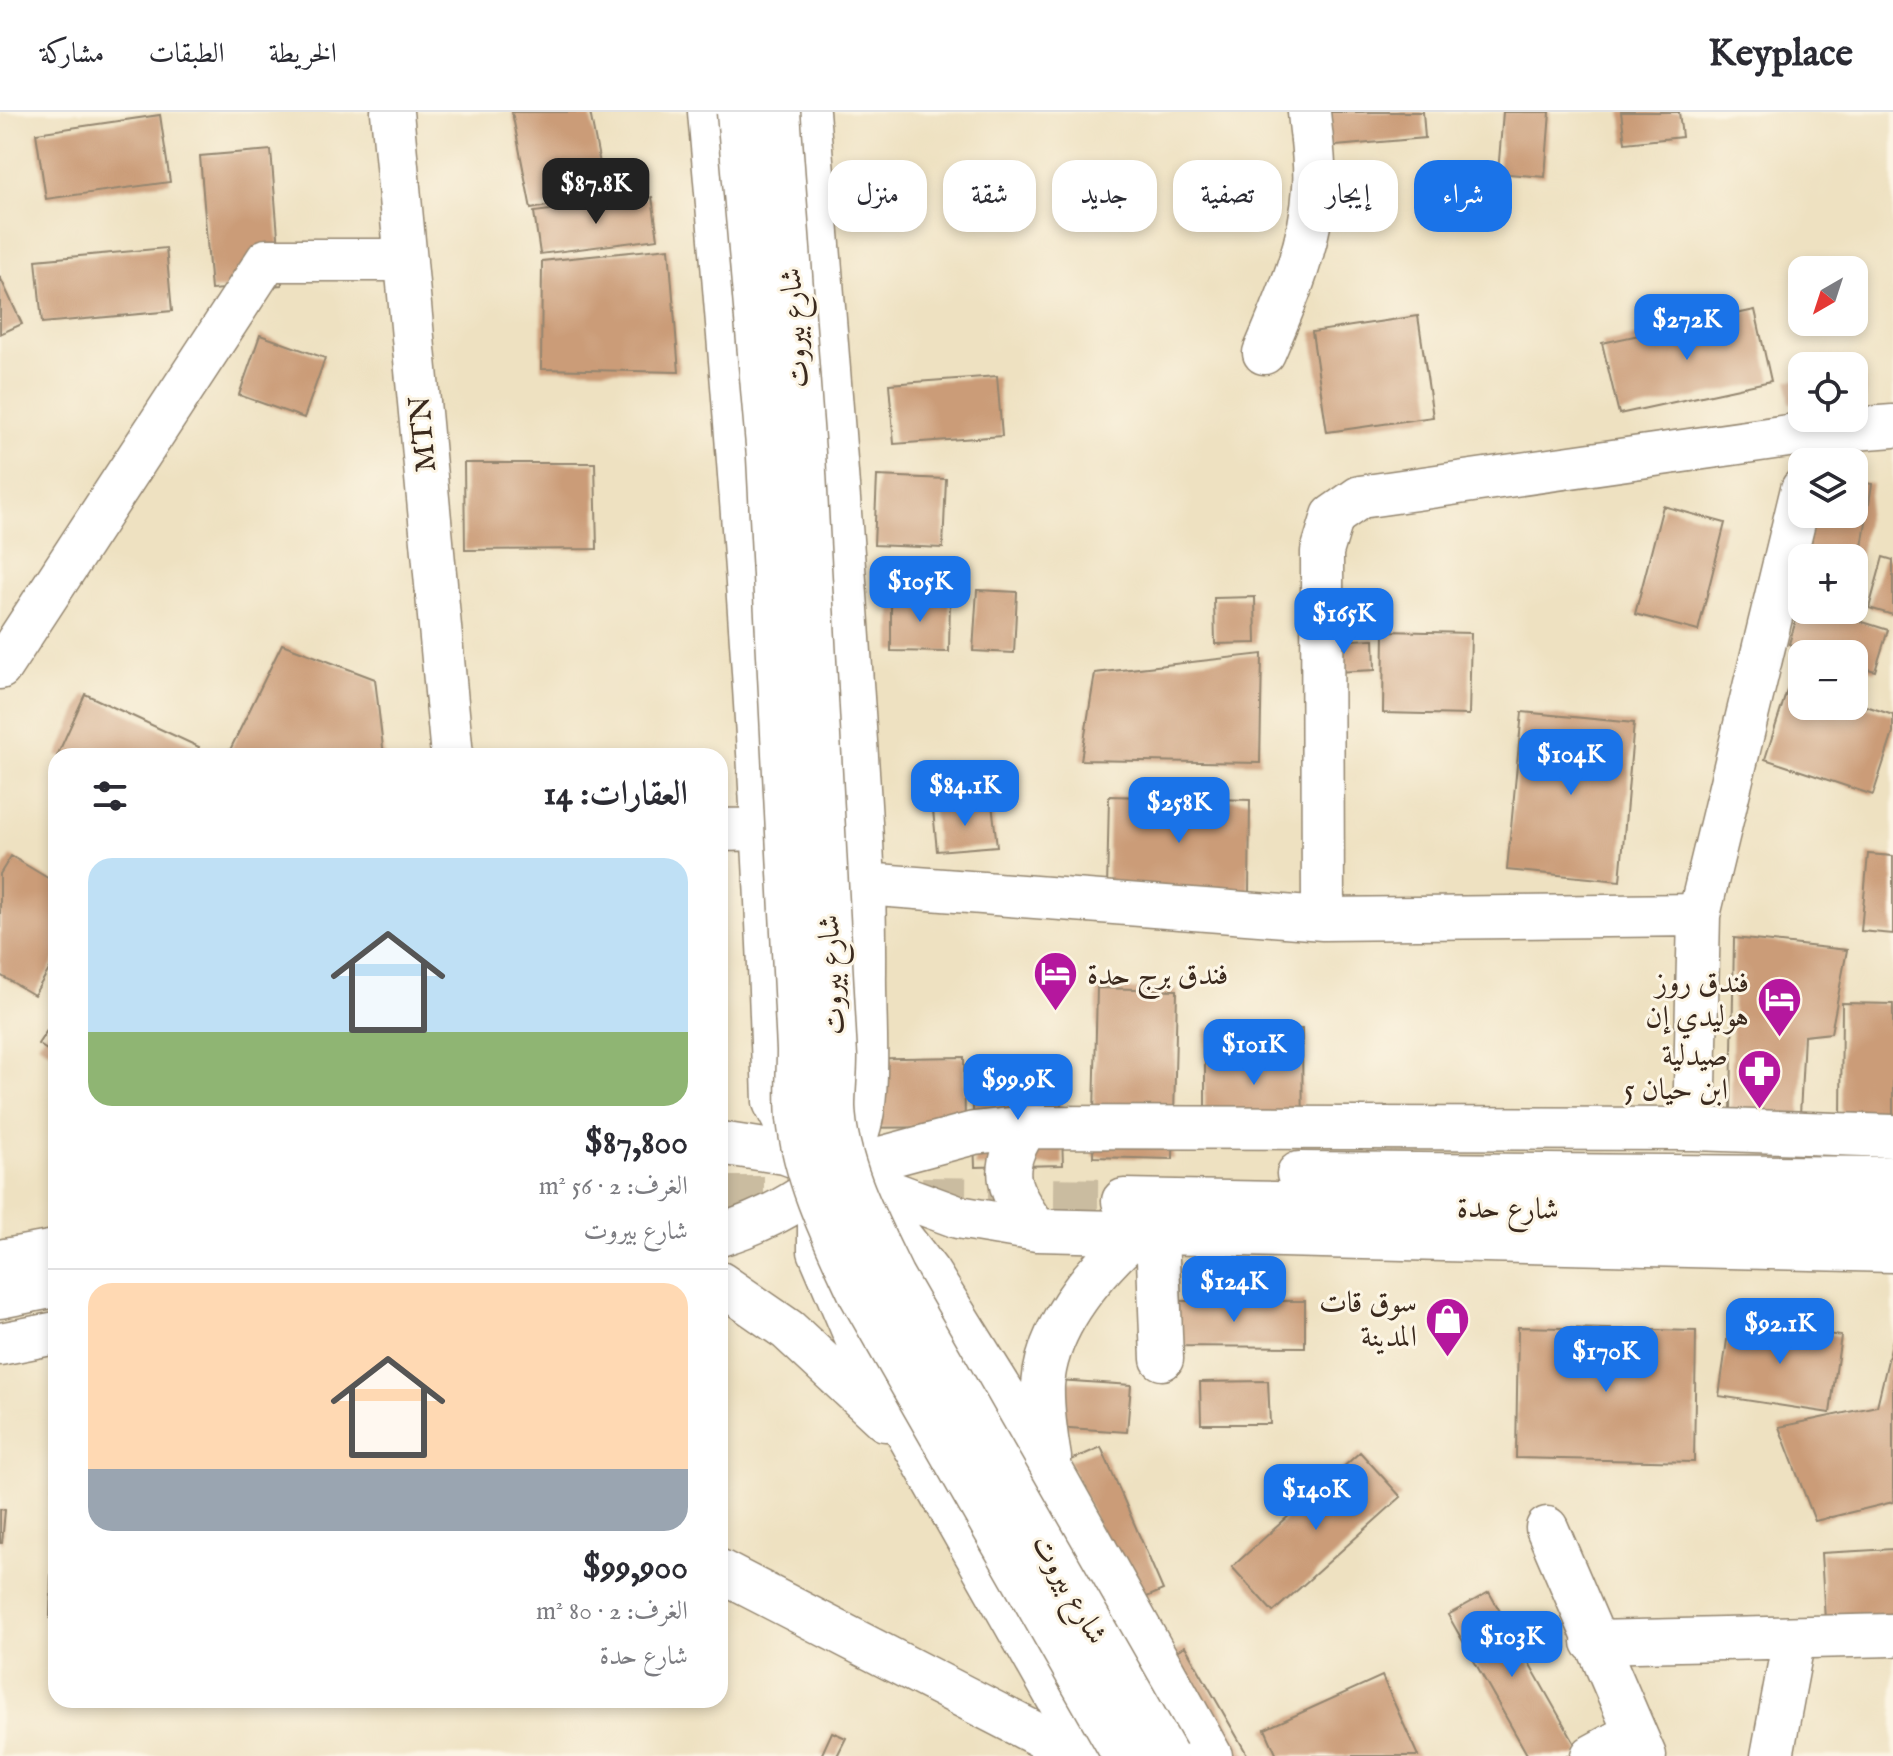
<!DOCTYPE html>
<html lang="ar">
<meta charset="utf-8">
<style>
body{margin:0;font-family:"IM FELL English",Amiri,serif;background:#f7f7f7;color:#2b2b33;direction:rtl;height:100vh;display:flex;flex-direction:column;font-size:30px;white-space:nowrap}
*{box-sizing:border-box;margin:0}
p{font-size:26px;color:#7c7c81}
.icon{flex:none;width:44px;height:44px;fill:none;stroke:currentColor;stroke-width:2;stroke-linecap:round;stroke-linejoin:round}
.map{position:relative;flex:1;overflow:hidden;direction:ltr}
.panel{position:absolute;left:48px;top:636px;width:680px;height:960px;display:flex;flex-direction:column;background:#fff;border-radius:24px;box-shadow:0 4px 12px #0003;direction:rtl}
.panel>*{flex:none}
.hud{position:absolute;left:752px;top:48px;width:760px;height:72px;direction:rtl;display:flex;gap:16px}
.needle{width:52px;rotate:219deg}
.fabs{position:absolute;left:1788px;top:144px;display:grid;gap:16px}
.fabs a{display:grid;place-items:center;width:80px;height:80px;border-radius:16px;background:#fff;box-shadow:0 4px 12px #0003;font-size:40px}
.price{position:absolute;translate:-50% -68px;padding:0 18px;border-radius:16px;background:#1a73e8;color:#fff;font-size:26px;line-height:52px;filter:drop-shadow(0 2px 4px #0008)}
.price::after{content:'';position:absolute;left:50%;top:48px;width:24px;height:18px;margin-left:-12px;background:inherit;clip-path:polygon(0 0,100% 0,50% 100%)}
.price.on{background:#222;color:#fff}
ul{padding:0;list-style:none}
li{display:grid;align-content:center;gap:16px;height:424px;padding:0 40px}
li+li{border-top:2px solid #e1e1e2}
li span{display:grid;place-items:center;height:248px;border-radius:24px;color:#555}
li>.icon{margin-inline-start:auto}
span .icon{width:144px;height:144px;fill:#fffc;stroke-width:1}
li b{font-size:34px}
h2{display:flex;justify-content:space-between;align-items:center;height:96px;padding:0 40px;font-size:34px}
.tag{padding:0 28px;border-radius:24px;background:#fff;box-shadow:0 4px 12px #0003;font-size:28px;line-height:72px}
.tag.on{background:#1a73e8;color:#fff}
header{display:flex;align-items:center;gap:48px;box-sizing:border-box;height:112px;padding:0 40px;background:#fff;border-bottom:2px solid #e1e1e2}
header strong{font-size:38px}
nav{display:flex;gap:44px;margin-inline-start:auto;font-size:28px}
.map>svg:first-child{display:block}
</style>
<header>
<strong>Keyplace</strong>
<nav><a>الخريطة</a><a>الطبقات</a><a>مشاركة</a></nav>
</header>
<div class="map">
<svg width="1893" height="1644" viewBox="0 0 1893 1644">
<rect width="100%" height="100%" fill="#fcf5e5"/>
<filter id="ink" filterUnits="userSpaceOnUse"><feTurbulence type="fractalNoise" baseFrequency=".0125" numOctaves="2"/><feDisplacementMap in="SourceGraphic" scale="16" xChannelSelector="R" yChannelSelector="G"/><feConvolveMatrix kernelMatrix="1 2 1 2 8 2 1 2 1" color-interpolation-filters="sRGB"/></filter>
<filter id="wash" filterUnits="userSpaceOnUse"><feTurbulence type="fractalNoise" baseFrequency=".006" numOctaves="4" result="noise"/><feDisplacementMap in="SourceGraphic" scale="32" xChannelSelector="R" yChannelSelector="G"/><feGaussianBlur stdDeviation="1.8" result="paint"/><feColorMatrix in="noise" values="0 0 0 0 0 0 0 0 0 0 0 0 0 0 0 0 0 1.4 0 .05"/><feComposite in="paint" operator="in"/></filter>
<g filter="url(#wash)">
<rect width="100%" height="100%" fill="#eee1c1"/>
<g id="blocks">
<!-- building -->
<path fill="#cb9c78" d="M512 0H590L606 83 531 97Z
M1322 0H1423L1425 26 1325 35Z
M1503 0H1550L1545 65 1498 61Z
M1621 0H1679L1682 25 1625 31Z
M160 3 170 70 46 87 36 21Z
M271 38 282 173 211 178 200 44Z
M652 85 658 127 540 142 534 100Z
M166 136 172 199 42 211 36 148Z
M669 136 679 260 541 257 542 149Z
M0 165 22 212 0 222Z
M1755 198 1771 269 1619 302 1602 231Z
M1418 204 1433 305 1327 320 1312 220Z
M260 223 325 246 304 306 239 283Z
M1864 263 1866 287H1854V264Z
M997 264 1002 324 894 332 889 272Z
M1802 267V291H1789L1788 268Z
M464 351H595L597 437 465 438Z
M877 364 946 367 943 436 874 433Z
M1854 369 1872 372 1856 473 1854 446H1802V488L1782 485 1802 402H1854Z
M1663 394 1725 411 1698 519 1635 502Z
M1883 445 1893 448V503L1869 496Z
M977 478 1017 480 1014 541 973 539Z
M891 484 950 486 949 540 891 539Z
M1255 485 1256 531 1215 532 1214 486Z
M1801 491 1802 498H1825L1888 518 1875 559 1854 553V542H1821L1789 532Z
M1384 519 1471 521 1469 603 1383 601Z
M1374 527 1375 558 1314 561 1312 530Z
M282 532 375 567 384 644H227Z
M1262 542 1260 651 1081 648 1095 561Z
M1790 569 1802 573V594H1854V590L1893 603V621L1873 683 1765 647Z
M85 582 199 635 195 644H57Z
M1522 600 1634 611 1620 769 1507 758Z
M1109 684 1250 688 1249 781 1107 778Z
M992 692 997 734 937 739 933 698Z
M1868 742 1893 744V822L1861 819Z
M11 744 56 771V846L34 883 0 863V762Z
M1734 826 1847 838 1831 921 1804 924 1800 1003 1731 997Z
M1097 876 1177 878 1173 1047 1093 1045Z
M1842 891 1893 892V1009L1841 1008Z
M56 905V944L38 932Z
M1205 916 1302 917 1303 1034 1205 1033Z
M964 945 965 1015 844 1016 842 947Z
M1060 964 1063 1053 975 1055 972 968Z
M1163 1189H1305V1235L1163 1234Z
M1730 1207 1841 1224 1830 1301 1719 1284Z
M1518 1215 1696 1219 1694 1350 1516 1346Z
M1893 1227V1390L1815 1409 1779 1315 1877 1294Z
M1058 1268 1131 1273 1127 1320 1055 1315Z
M1268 1269 1270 1312H1201L1200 1270Z
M1101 1335 1163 1478 1131 1492 1069 1349Z
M1360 1340 1401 1385 1273 1500 1232 1455Z
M53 1371H56V1507L50 1506Z
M0 1397 5 1398 2 1431H0Z
M1893 1437V1505L1825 1508 1821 1441Z
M1489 1480 1580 1641 1574 1644H1528L1448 1503Z
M1185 1534 1248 1644H1184L1137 1562Z
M1382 1564 1418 1644H1277L1265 1617Z
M832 1620 846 1626 837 1644H821Z"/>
</g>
</g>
<g filter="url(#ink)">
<use href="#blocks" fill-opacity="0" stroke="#948670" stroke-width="2"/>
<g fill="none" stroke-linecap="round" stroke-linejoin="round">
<!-- major-tunnel -->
<path stroke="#cabca0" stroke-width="44" stroke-dasharray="44 22" stroke-linecap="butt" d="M720 1086H818
M922 1087 1124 1089"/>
<defs>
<path id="minor" d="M392 0 452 644
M709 0C738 330 764 659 774 990L790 1021 891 1112 929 1161 1052 1359 1211 1644
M1264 241C1287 187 1311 133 1314 75 1316 50 1311 24 1309 0
M0 556 267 148H406
M720 718 763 717
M838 770 1323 807 1699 803
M1323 807 1322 440 1333 404 1360 385 1816 320 1893 314
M1027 1015C997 1058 1008 1079 1037 1118
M1694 1017 1699 803 1802 377
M720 1031 785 1041 958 1105 1037 1118 1893 1139
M832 1059 974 1021 1027 1015 1694 1017 1893 1024
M819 1102V1139L864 1245 1090 1644
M720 1123C771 1107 835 1076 857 1022 872 985 864 903 865 860 866 754 857 648 850 541 838 361 823 180 808 0
M1157 1123 1162 1247
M720 1171 788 1218 885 1308
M0 1232 56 1221
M1050 1346C1046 1322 1042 1297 1043 1273 1047 1214 1094 1160 1134 1123
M1547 1416 1645 1644
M720 1459 1079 1644
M1593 1530 1893 1523
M1592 1644 1634 1621
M1772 1644 1794 1526"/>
<path id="major" d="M1299 1062 1893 1067
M1124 1089 1893 1104
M0 1150 56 1140
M0 1184 56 1173"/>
</defs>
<!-- minor casing -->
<use href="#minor" stroke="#948670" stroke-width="45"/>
<!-- major casing -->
<use href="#major" stroke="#948670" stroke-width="47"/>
<!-- minor -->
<use href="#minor" stroke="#fff" stroke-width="42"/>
<!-- major -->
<use href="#major" stroke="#fff" stroke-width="44"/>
<defs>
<path id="major-bridge" d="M739 0 769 345 799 938C799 960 797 983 799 1006 805 1066 835 1126 860 1180L1125 1644
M778 0 803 341 835 945C835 961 833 978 833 995 835 1053 867 1113 892 1165L1166 1644"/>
</defs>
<!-- major-bridge casing -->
<use href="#major-bridge" stroke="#948670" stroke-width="47" stroke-linecap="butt"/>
<!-- major-bridge -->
<use href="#major-bridge" stroke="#fff" stroke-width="44"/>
</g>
</g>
<!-- icons -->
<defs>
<symbol id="hotel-pin" viewBox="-11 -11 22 30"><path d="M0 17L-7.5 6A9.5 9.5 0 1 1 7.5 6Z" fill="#b5179e" stroke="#fcf5e5"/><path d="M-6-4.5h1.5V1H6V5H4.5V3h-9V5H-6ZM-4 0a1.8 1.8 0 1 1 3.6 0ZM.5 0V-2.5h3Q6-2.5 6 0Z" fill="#fff"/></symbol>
<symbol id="pharmacy-pin" viewBox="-11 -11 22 30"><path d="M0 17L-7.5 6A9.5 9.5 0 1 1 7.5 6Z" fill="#b5179e" stroke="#fcf5e5"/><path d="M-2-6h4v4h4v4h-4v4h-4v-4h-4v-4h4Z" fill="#fff"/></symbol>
<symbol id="shop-pin" viewBox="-11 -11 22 30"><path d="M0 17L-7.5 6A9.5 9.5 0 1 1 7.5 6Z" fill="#b5179e" stroke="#fcf5e5"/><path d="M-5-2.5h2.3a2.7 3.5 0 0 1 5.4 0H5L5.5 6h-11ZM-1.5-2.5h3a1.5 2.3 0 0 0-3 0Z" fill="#fff"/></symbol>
</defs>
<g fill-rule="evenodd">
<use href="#hotel-pin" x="1030" y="836" width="51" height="69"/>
<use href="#hotel-pin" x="1754" y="862" width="51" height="69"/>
<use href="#pharmacy-pin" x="1734" y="934" width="51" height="69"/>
<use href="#shop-pin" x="1422" y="1182" width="51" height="69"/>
</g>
<g text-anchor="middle" stroke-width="6" stroke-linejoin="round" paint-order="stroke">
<!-- street labels -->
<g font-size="30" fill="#3b2a1e" stroke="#fcf5e5">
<text transform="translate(794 216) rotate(-94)" y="10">شارع بيروت</text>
<text transform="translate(422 322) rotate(-95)" y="10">MTN</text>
<text transform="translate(831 863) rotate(-93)" y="10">شارع بيروت</text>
<text transform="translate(1508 1096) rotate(1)" y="10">شارع حدة</text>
<text transform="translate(1070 1477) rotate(60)" y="10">شارع بيروت</text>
</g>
<!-- poi labels -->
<g font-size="30" fill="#3b2a1e" stroke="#fcf5e5" text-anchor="end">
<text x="1087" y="872" text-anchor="start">فندق برج حدة</text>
<text x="1749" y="880">فندق روز<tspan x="1749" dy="34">هوليدي إن</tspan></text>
<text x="1728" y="953">صيدلية<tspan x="1728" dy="34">ابن حيان 5</tspan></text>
<text x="1417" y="1200">سوق قات<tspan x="1417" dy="34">المدينة</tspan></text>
</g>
</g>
</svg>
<div class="fabs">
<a><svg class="needle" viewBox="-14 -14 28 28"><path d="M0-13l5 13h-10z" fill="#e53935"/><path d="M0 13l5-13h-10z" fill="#7c7c81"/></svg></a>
<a><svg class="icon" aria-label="locate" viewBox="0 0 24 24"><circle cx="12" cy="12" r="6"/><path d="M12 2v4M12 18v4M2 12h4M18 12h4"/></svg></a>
<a><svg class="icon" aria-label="layers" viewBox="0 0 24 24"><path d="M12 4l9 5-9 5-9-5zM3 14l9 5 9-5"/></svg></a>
<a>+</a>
<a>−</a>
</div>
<b class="price on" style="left:596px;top:114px">$87.8K</b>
<b class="price" style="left:1687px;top:250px">$272K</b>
<b class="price" style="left:920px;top:512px">$105K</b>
<b class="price" style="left:1344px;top:544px">$165K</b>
<b class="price" style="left:1571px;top:685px">$104K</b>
<b class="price" style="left:965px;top:716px">$84.1K</b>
<b class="price" style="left:1179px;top:733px">$258K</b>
<b class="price" style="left:1254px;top:975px">$101K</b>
<b class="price" style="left:1018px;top:1010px">$99.9K</b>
<b class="price" style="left:1234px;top:1212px">$124K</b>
<b class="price" style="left:1780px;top:1254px">$92.1K</b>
<b class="price" style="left:1606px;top:1282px">$170K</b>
<b class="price" style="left:1316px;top:1420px">$140K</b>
<b class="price" style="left:1512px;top:1567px">$103K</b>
<div class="hud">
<a class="tag on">شراء</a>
<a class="tag">إيجار</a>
<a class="tag">تصفية</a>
<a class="tag">جديد</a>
<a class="tag">شقة</a>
<a class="tag">منزل</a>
</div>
<section class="panel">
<h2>العقارات: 14<svg class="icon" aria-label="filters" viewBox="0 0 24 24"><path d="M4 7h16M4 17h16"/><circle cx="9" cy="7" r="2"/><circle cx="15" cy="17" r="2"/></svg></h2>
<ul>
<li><span style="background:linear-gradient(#bfe0f5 70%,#8fb573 0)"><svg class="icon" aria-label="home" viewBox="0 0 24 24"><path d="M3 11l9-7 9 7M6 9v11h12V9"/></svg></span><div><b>$87,800</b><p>الغرف: 2 · 56 m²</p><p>شارع بيروت</p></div></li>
<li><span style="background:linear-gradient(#ffd9b3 75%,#9aa5b1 0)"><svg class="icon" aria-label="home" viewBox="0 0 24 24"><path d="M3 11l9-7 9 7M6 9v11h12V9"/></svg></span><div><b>$99,900</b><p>الغرف: 2 · 80 m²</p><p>شارع حدة</p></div></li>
</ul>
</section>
</div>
